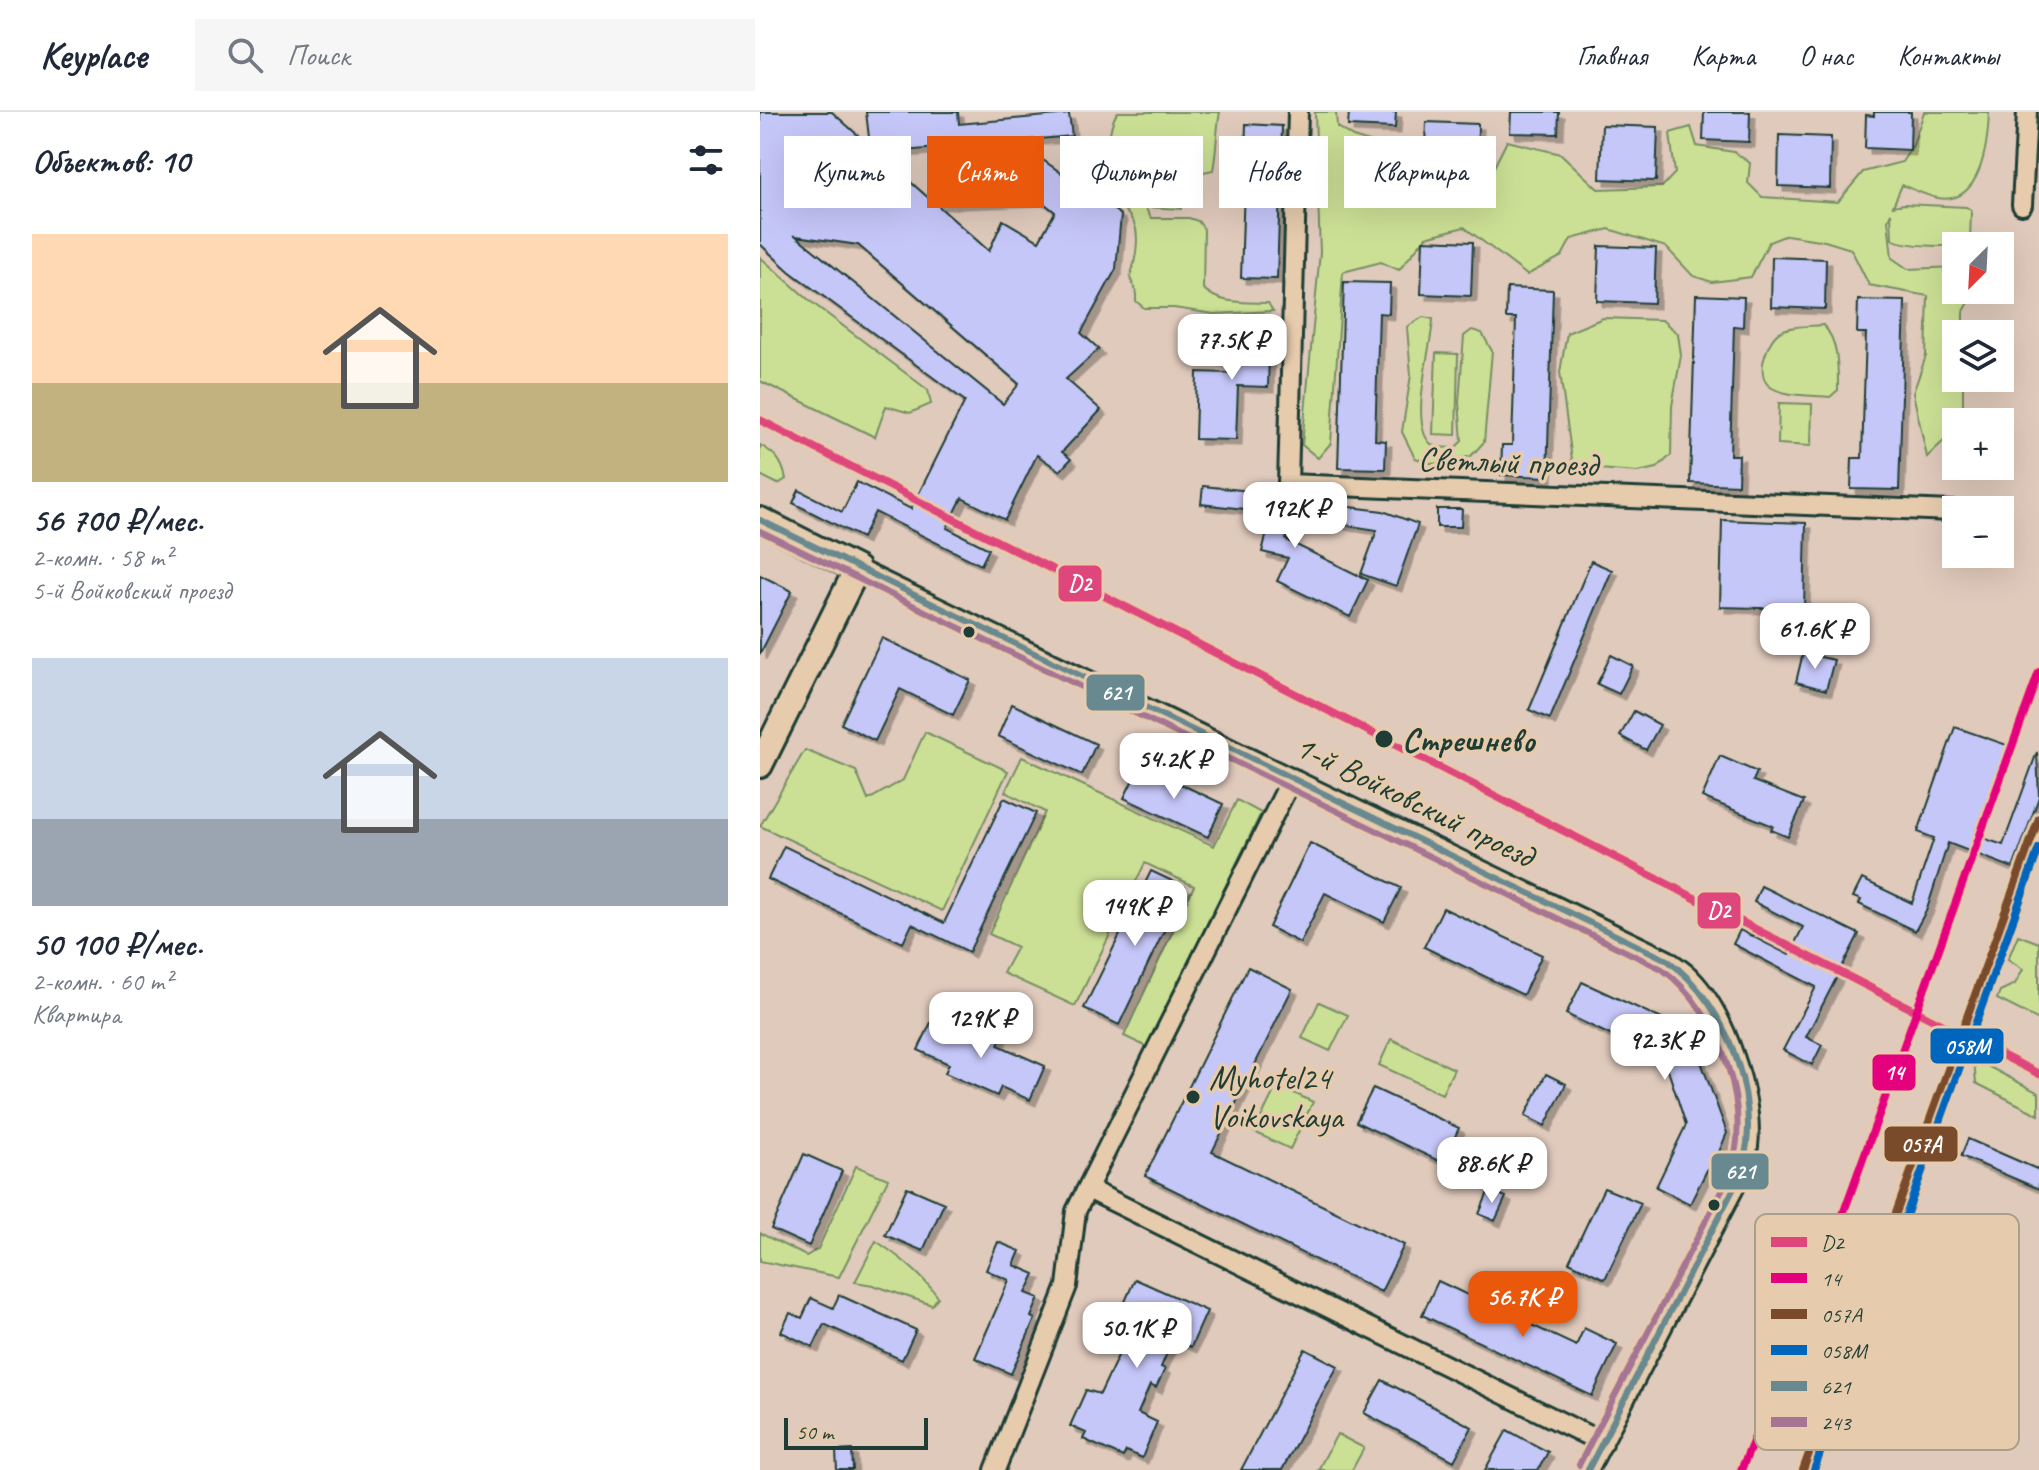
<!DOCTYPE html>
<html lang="ru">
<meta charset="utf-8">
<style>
body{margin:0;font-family:Caveat,sans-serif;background:#f6f6f7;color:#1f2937;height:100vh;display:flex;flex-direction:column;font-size:30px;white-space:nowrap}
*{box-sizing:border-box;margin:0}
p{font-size:26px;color:#747a83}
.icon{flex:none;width:44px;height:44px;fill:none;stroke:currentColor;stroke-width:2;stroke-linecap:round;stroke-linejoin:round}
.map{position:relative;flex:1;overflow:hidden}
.side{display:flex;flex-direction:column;background:#fff;width:760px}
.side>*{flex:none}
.top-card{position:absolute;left:24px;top:24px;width:760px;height:72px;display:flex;gap:16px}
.needle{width:52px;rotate:204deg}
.controls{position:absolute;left:1182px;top:120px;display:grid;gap:16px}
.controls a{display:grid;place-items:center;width:72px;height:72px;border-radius:0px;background:#fff;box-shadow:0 8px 32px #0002;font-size:40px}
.scale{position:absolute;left:24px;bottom:20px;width:144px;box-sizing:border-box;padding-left:8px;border:4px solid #1f3d34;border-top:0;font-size:22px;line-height:28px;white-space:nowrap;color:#1f3d34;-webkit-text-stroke:6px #e6cbad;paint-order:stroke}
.price{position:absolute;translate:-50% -68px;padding:0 18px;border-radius:16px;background:#fff;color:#222;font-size:26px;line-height:52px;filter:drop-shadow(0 2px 4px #0008)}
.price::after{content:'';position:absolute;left:50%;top:48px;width:24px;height:18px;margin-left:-12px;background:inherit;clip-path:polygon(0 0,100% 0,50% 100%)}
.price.current{background:#ea580c;color:#fff}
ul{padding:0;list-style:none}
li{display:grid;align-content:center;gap:16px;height:424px;padding:0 32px}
li span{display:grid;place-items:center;height:248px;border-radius:0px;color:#555}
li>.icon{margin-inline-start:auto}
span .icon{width:144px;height:144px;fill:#fffc;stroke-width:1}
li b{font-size:34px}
h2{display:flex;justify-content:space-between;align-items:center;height:96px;padding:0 32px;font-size:34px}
.tag{padding:0 28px;border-radius:0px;background:#fff;box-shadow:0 8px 32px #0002;font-size:28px;line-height:72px}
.tag.current{background:#ea580c;color:#fff}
header{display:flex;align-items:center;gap:48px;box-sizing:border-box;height:112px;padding:0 40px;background:#fff;border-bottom:2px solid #e0e1e3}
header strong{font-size:38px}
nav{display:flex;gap:44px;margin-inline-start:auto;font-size:28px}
.search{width:560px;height:72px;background:#f6f6f7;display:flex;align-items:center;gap:20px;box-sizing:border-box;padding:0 28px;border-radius:0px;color:#747a83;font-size:30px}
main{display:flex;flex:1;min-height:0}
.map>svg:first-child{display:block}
</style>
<header>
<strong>Keyplace</strong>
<div class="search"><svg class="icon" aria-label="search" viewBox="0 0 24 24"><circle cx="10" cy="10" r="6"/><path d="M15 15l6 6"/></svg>Поиск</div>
<nav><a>Главная</a><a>Карта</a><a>О нас</a><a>Контакты</a></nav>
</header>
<main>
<section class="side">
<h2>Объектов: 10<svg class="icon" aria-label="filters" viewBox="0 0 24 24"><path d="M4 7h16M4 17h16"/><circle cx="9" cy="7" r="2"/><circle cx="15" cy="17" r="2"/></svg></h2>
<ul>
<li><span style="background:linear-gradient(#ffd9b3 60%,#c2b280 0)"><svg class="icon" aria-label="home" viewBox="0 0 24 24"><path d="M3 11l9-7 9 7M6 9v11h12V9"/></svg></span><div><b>56 700 ₽/мес.</b><p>2-комн. · 58 m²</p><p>5-й Войковский проезд</p></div></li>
<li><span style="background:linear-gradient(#c9d6e8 65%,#9aa5b1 0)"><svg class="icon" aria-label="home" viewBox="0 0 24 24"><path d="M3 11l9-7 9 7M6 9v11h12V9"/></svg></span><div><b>50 100 ₽/мес.</b><p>2-комн. · 60 m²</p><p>Квартира</p></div></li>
</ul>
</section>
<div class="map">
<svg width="1279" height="1358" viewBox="0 0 1279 1358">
<defs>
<filter id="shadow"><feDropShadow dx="5.5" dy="5.5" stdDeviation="0" flood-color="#0004"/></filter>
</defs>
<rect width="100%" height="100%" fill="#e0cabc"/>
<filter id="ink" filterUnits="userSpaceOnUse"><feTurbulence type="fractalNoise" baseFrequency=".0125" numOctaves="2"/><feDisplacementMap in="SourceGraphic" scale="16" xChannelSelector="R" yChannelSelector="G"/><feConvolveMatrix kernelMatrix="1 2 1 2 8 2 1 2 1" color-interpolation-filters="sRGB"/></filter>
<g filter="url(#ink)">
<!-- green -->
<path fill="#cce095" stroke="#768e64" stroke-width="2" d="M358 0H460C456 20 457 38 453 58L434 62 384 53C375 71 381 90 391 106H429L438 109 444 117 443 176C458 193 487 190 508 191L513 199 454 202 414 196H384L376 189V179L370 166C375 150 379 133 376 117 371 94 330 78 337 50 338 44 344 39 346 34 352 22 349 11 358 0Z
M555 0H576L577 15 593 25 649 42 653 80 729 65 747 29 801 42 838 77 902 75 915 61 910 21 931 15 937 34 974 40 990 51 988 71 1002 85 1078 90 1103 60 1142 50 1153 33 1164 0H1229C1228 31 1221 94 1178 86 1166 84 1154 77 1142 73L1133 94 1144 92 1206 95 1211 98 1210 130C1198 137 1144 134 1132 127L1131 101 1128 108 1132 146 1148 157 1196 155V178H1216L1203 201V222H1196V266H1203V300L1199 310H1196L1195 318 1167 345 1153 281 1166 244 1168 184 1109 173 1091 137 1065 129 1027 123 1009 130 991 165 952 170 933 164 906 135 849 117 811 127 802 144 767 163 704 115 666 125 639 158 621 150 583 160 571 331 558 346 542 333 560 140Z
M387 66 423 67 421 97 386 95Z
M0 145 50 189 168 278 171 292 150 301 126 294 115 325 0 269Z
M663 205 673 207C672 234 648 312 671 332 677 337 687 335 695 336L702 329 699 290 704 224 712 218 722 221 732 239 724 330 711 344 673 352 655 346 642 320 651 263 647 215Z
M843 206 902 208 918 222 921 243 912 294 911 343 897 356 877 360 813 355 800 260 807 221Z
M1063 213C1079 229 1078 256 1078 278L1070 285C1052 283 1024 285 1009 274 1002 268 1002 259 1003 251 1013 211 1027 216 1063 213Z
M676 241 698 242 696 323 673 322Z
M1019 291 1052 292 1051 334 1018 332Z
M0 333C16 342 22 349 26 367L18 372 0 363Z
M165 620 248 659 182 799 0 714 45 638 96 659 108 688 143 668Z
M262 645 454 734 477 688 501 701 387 935 364 924 434 774 385 751 315 894 243 861 257 835 229 822 285 700 245 680Z
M1258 823 1279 831V908L1237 887 1240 879 1255 872 1263 857 1248 847Z
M559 890 588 903 570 939 542 926Z
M631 927 694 957 682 982 619 953Z
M1214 947 1279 981V1003L1216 971Z
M517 973 553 990 530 1037 494 1020Z
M96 1054 128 1067 79 1165 0 1149V1121L46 1144 58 1137Z
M116 1129C140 1145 160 1161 178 1185L172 1193 113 1173 95 1170Z
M577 1322 604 1336 592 1358H558Z"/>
<!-- building -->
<path fill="#c6c7f9" stroke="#1f3d34" stroke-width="2" fill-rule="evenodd" filter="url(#shadow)" d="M0 0H72L110 34 106 0H198L199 12 309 2 312 24 256 29 361 103 356 157 321 221 339 237 306 267 341 298 302 340 311 347 300 359 277 343 245 408 202 386 187 416 229 437 221 453 115 400 102 426 33 391 39 378 82 400 97 370 151 397 205 289 29 159 0 132ZM178 36 173 90 118 41ZM280 88 295 100 279 129 243 108 229 139 176 92ZM36 124 98 133 259 272 243 292Z
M589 0H636L635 16 588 14Z
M751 0H799L798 22 750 21Z
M944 0H990L989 30 943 28Z
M1114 0H1151L1150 38 1105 36 1106 3 1114 4Z
M666 10 718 12 717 62 664 60Z
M486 12 522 14 517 167 481 166Z
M842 13 898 15 896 69 840 67Z
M1019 23 1071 25 1070 76 1018 74Z
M663 128 713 130 711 184 661 182Z
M839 134 896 136 894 191 837 189Z
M1012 145 1066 147 1065 197 1011 195Z
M584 170 630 171 629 202 619 201 615 328 626 329 625 357 578 356Z
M747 176 793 178 787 365 741 363 742 333H752L756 206H746Z
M936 183 984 185 983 215 974 214 970 343H979L978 373 930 371Z
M1098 188 1145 189 1139 378 1091 377 1092 346H1102L1106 221H1097Z
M484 207 510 208 508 275 478 274 476 328 435 327 437 260 470 261 471 220H483Z
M443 374 500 380 556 396 554 406 532 403 526 428 608 468 590 505 517 469 528 446 502 440 512 400 441 392Z
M574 393 623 399 658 412 636 474 601 462 617 418 572 411Z
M677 397H702L701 415H677Z
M962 408 1046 411 1044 497 960 495Z
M831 449 852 458 790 607 769 598Z
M0 463 32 479 0 542Z
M122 526 210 568 193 603 140 577 115 629 81 612Z
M1043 541 1074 548 1066 578 1036 570Z
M851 543 873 554 859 582 837 572Z
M252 592 336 632 322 663 238 624Z
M874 599 900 613 886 638 860 624Z
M1195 615 1247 633 1214 723 1243 733 1277 640 1279 685 1253 756 1188 731 1167 797 1155 819 1099 792 1101 788 1093 785 1102 767 1152 791 1174 726 1158 720Z
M960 644 997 660 993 669 1044 689 1028 725 1011 718 1013 714 942 685Z
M380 653 463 692 448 725 364 686Z
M244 686 276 701 209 840 152 812 143 831 8 767 24 734 184 811Z
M550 731 641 776 624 810 565 781 540 831 509 815Z
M391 759 425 775 359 913 324 896Z
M1001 774 1099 822 1046 925 1062 933 1052 953 1023 938 1056 875 973 832 980 818 1029 843 1043 815 994 790Z
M683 796 782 843 763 883 664 835Z
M488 855 532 877 452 1040 644 1133 621 1180 385 1064Z
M822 870 906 909 907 907 929 917 967 1021 956 1047 953 1046 930 1092 896 1075 926 1013 905 949 806 902Z
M174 904 222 926 225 918 241 925 238 933 285 954 270 988 241 975 237 984 185 961 189 952 158 938Z
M786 962 806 972 785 1014 765 1004Z
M613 976 699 1016 683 1051 596 1010Z
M1208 1027 1279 1058V1077L1201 1044Z
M44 1042 82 1059 49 1134 11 1117Z
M147 1075 184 1091 163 1139 125 1123Z
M844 1076 881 1091 845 1167 809 1150Z
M729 1078 746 1085 735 1109 719 1102Z
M238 1130 260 1139 254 1153 275 1162 266 1181 279 1186 271 1205 275 1207 251 1262 215 1246 249 1168 226 1158Z
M375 1167 447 1199 431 1235 413 1227 401 1255 405 1257 396 1276 390 1273 378 1301 397 1310 382 1346 366 1339 363 1345 323 1327 326 1321 310 1314 326 1278 340 1282 374 1210 359 1203Z
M678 1169 816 1234 824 1216 857 1232 832 1284 662 1203Z
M79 1183 156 1218 142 1248 64 1212 53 1235 21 1220 30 1201 42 1206 51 1186 73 1196Z
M545 1237 578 1254 566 1275 522 1358H481Z
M622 1268 712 1315 694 1349 604 1301Z
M747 1318 788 1340 778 1358H725Z
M92 1338 93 1358H77L76 1339Z"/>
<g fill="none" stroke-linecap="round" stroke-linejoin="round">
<defs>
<path id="minor" d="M538 0 528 372 1192 399
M1262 93 1267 0
M97 457 907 848C915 854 925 860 931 867 965 902 994 986 988 1034 986 1057 973 1077 963 1097L828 1358
M328 1077 843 1331
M235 1358 307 1174 316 1099 532 666"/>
<path id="tertiary" d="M0 408 97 457 0 653"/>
</defs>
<!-- minor casing -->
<use href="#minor" stroke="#1f3d34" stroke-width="24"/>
<!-- tertiary casing -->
<use href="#tertiary" stroke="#1f3d34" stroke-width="30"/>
<!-- minor -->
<use href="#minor" stroke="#e6cbad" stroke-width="18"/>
<!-- tertiary -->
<use href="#tertiary" stroke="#e6cbad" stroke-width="24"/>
<defs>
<path id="bus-1" d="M0 408 907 848C970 893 1010 1002 975 1074L828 1358"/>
<path id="bus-2" d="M0 419 902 857C960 899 998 1003 966 1070L819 1353"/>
</defs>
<!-- bus-1 casing -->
<use href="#bus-1" stroke="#e6cbad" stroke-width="12"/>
<!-- bus-2 casing -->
<use href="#bus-2" stroke="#e6cbad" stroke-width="12"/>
<!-- bus-1 -->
<use href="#bus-1" stroke="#68898f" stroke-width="6"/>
<!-- bus-2 -->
<use href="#bus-2" stroke="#a57593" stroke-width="6"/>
<defs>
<path id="rail-1" d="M0 308 1279 962"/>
<path id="rail-2" d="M981 1358 1020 1266 1074 1127 1279 560"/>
<path id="rail-3" d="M1043 1358 1279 706"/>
<path id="rail-4" d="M1054 1358 1279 736"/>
</defs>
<!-- rail-1 casing -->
<use href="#rail-1" stroke="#e6cbad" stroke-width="14"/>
<!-- rail-2 casing -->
<use href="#rail-2" stroke="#e6cbad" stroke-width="14"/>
<!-- rail-3 casing -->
<use href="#rail-3" stroke="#e6cbad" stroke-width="14"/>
<!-- rail-4 casing -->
<use href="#rail-4" stroke="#e6cbad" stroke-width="14"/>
<!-- rail-1 -->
<use href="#rail-1" stroke="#df477c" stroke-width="8"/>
<!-- rail-2 -->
<use href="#rail-2" stroke="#e5007d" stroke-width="8"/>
<!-- rail-3 -->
<use href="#rail-3" stroke="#7a4b2a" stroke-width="8"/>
<!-- rail-4 -->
<use href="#rail-4" stroke="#0065bd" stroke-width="8"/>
</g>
</g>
<!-- markers -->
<g fill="#1f3d34" stroke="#e6cbad" stroke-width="3">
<circle cx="209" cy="520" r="7"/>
<circle cx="624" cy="627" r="10"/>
<circle cx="433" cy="985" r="8"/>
<circle cx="954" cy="1093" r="7"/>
</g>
<g text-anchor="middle" stroke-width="7" stroke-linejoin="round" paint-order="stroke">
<!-- street labels -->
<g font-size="34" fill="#1f3d34" stroke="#e6cbad">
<text transform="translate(748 349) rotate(2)" y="12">Светлый проезд</text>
<text transform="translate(655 688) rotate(26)" y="12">1-й Войковский проезд</text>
</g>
<!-- stop labels -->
<g font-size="34" font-weight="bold" fill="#1f3d34" stroke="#e6cbad" text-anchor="start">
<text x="642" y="639">Стрешнево</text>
</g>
<!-- poi labels -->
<g font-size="34" fill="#1f3d34" stroke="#e6cbad" text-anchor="start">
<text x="449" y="977">Myhotel24<tspan x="449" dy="39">Voikovskaya</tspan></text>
</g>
</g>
<!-- legend -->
<rect x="995" y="1102" width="264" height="236" rx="12" fill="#e6cbad" stroke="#aaa089" stroke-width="2"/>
<rect x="1011" y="1125" width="36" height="10" fill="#df477c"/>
<rect x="1011" y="1161" width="36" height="10" fill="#e5007d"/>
<rect x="1011" y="1197" width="36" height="10" fill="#7a4b2a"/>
<rect x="1011" y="1233" width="36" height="10" fill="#0065bd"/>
<rect x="1011" y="1269" width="36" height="10" fill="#68898f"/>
<rect x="1011" y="1305" width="36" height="10" fill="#a57593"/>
<g font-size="22" fill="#1f3d34">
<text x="1061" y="1138">D2</text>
<text x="1061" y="1174">14</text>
<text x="1061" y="1210">057А</text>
<text x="1061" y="1246">058М</text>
<text x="1061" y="1282">621</text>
<text x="1061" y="1318">243</text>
</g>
<g stroke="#e6cbad" stroke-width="3">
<rect x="297" y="452" width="46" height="39" rx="8" fill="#df477c"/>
<rect x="325" y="561" width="61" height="39" rx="8" fill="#68898f"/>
<rect x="936" y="779" width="46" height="39" rx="8" fill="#df477c"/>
<rect x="1169" y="915" width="76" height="38" rx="8" fill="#0065bd"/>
<rect x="1111" y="941" width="46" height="39" rx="8" fill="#e5007d"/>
<rect x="1123" y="1013" width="76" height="38" rx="8" fill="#7a4b2a"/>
<rect x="950" y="1040" width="60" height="39" rx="8" fill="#68898f"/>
</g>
<g font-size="22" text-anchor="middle" font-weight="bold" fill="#fff">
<text x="320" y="479">D2</text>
<text x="356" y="588">621</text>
<text x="959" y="806">D2</text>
<text x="1207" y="942">058М</text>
<text x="1134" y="968">14</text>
<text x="1161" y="1040">057А</text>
<text x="980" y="1067">621</text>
</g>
</svg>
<div class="controls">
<a><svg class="needle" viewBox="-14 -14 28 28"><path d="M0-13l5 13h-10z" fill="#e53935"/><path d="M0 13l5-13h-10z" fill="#747a83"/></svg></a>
<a><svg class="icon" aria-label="layers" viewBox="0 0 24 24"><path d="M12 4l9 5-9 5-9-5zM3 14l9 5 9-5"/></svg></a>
<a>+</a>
<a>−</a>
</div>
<div class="scale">50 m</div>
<b class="price" style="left:472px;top:270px">77.5K ₽</b>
<b class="price" style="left:535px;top:438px">192K ₽</b>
<b class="price" style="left:1055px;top:559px">61.6K ₽</b>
<b class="price" style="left:414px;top:689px">54.2K ₽</b>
<b class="price" style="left:375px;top:836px">149K ₽</b>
<b class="price" style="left:221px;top:948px">129K ₽</b>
<b class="price" style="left:905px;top:970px">92.3K ₽</b>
<b class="price" style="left:732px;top:1093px">88.6K ₽</b>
<b class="price current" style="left:763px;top:1227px">56.7K ₽</b>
<b class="price" style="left:377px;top:1258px">50.1K ₽</b>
<div class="top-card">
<a class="tag">Купить</a>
<a class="tag current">Снять</a>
<a class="tag">Фильтры</a>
<a class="tag">Новое</a>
<a class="tag">Квартира</a>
</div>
</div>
</main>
